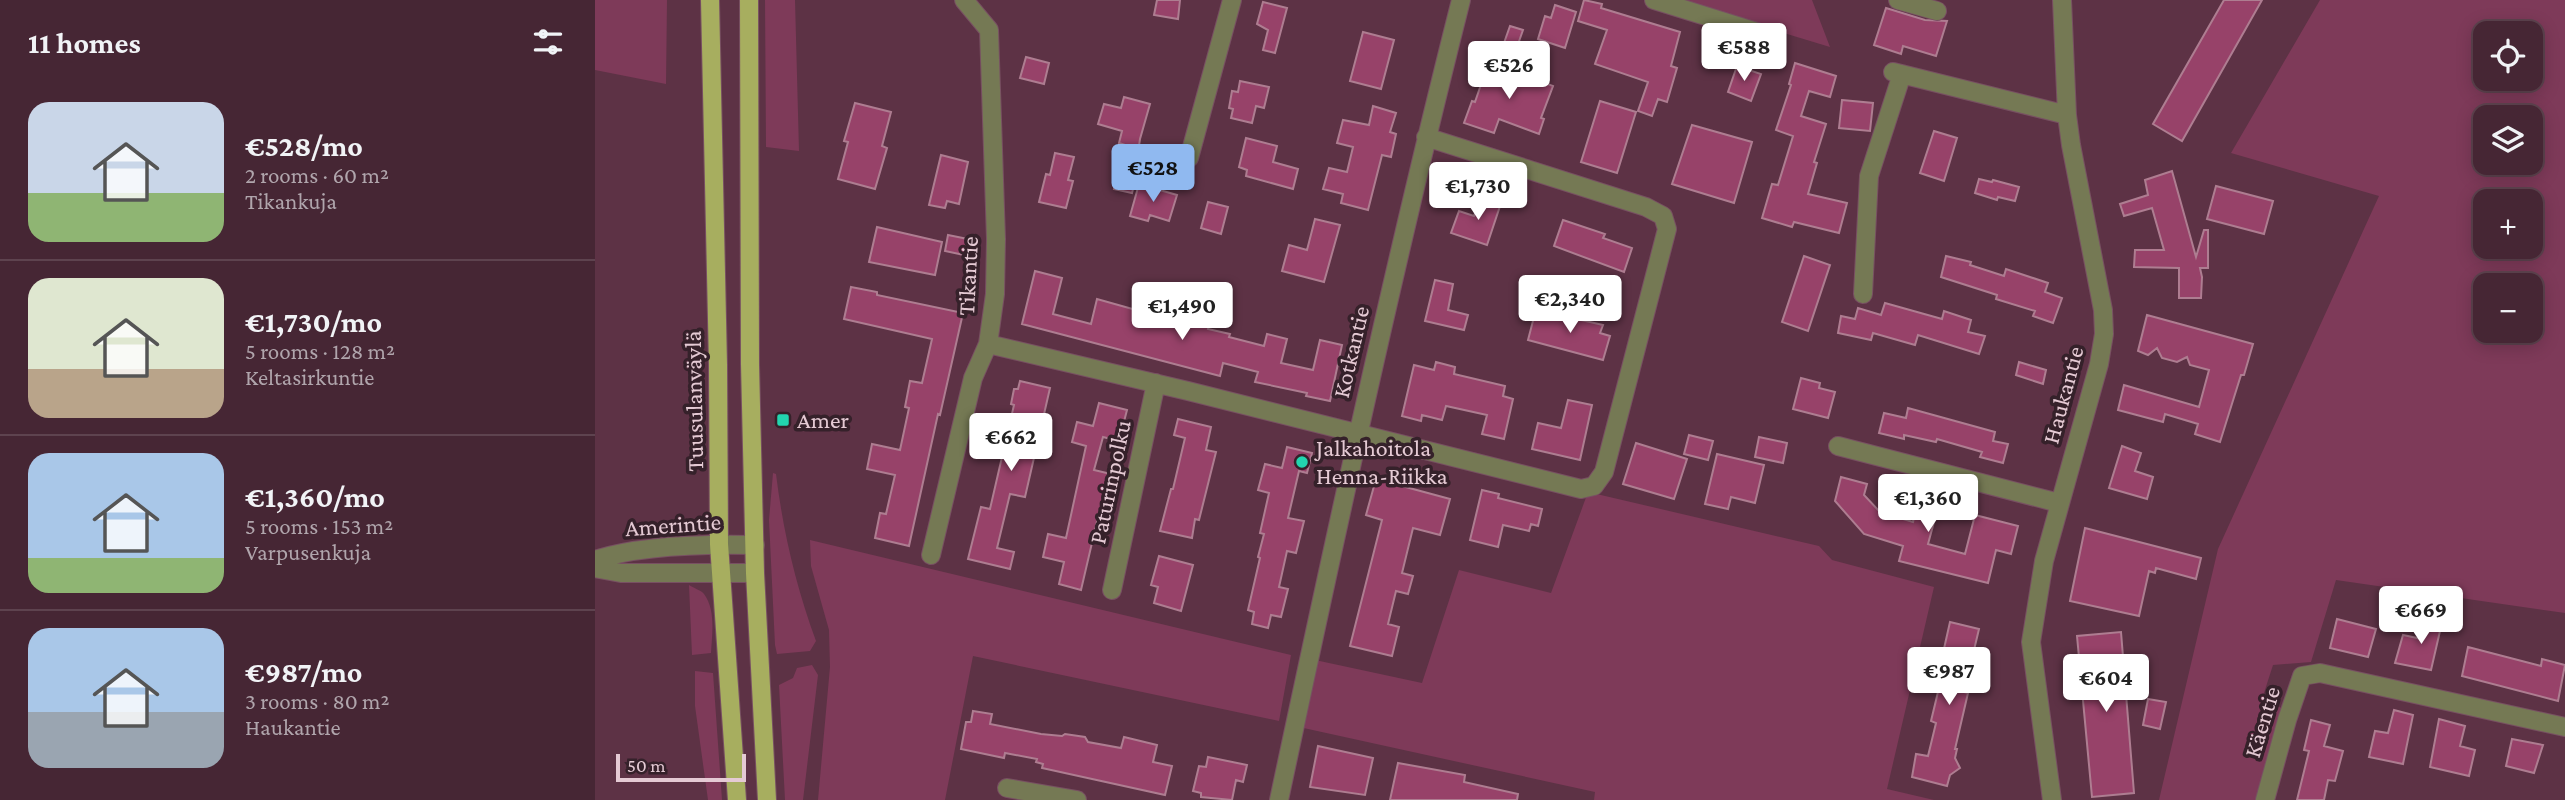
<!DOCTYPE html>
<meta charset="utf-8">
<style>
body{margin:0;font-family:"Crimson Pro",serif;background:#503240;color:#f1f3f6;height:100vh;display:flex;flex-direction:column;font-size:26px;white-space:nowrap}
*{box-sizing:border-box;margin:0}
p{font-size:23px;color:#b0a5ac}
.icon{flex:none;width:38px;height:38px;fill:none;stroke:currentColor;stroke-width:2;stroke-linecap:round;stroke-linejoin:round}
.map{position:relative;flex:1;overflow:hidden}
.panel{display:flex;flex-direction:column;background:#462634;width:595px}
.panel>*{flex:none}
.controls{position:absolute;left:1878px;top:21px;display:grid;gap:14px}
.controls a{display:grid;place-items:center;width:70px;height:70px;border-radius:14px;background:#462634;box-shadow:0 4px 18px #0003,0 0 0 2px #5e434f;font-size:35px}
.scale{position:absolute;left:21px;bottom:18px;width:130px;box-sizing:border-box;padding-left:7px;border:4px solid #e5cad4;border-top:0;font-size:19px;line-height:24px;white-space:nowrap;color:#e5cad4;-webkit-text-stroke:5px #35212a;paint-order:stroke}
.price{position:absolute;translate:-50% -60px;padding:0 16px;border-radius:7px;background:#fff;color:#222;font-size:23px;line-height:46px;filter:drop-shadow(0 2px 4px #0008)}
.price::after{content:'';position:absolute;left:50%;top:42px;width:21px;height:16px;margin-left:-10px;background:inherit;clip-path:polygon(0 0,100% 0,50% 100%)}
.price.active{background:#90b9f0;color:#111}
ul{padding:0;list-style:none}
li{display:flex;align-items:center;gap:21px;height:175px;padding:0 28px}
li+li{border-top:2px solid #5e434f}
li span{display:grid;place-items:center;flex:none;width:196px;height:140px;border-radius:21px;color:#555}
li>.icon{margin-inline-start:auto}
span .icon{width:84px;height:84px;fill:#fffc;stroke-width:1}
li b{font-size:30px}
h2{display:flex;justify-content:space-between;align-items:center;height:84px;padding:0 28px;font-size:30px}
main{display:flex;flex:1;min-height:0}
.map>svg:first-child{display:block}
</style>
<main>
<section class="panel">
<h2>11 homes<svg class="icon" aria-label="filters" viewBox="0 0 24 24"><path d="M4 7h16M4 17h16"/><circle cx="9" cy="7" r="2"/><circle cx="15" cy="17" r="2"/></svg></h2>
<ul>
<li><span style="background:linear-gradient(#c9d6e8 65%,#8fb573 0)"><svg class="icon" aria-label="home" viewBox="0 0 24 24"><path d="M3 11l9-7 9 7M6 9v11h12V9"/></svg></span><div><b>€528/mo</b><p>2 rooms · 60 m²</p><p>Tikankuja</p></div></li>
<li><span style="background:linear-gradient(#dfe7d0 65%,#b9a48a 0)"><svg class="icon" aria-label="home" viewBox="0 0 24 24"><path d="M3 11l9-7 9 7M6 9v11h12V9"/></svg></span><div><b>€1,730/mo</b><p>5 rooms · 128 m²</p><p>Keltasirkuntie</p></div></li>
<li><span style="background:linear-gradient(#a9c7e8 75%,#8fb573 0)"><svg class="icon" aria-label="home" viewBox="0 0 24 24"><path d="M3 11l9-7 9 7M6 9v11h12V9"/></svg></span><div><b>€1,360/mo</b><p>5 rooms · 153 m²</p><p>Varpusenkuja</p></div></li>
<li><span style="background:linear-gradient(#a9c7e8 60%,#9aa5b1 0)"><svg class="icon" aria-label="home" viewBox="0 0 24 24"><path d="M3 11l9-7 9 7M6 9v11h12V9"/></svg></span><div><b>€987/mo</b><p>3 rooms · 80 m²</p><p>Haukantie</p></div></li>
</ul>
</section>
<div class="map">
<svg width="1970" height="800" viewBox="0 0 1970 800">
<rect width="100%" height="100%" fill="#5d3245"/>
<!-- green -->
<path fill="#7e3a59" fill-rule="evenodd" d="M0 0H72L71 84 0 70Z
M170 0H200L204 151 171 147Z
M1081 0H1217L1235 47Z
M1725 0H1970V613L1741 580 1716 662 1678 665 1668 696 1689 710 1664 800H1564L1623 549 1784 196 1636 153ZM1890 33H1936V79H1890ZM1890 117H1936V163H1890ZM1890 201H1936V247H1890ZM1890 285H1936V331H1890Z
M178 473 181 474C188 531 201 587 221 641L215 651 182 654 180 645 174 520Z
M993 492 1224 546 1237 560 1339 587 1292 789 1339 800H999L1000 792 704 727 720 660 827 683 864 570 956 593Z
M215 540 696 655 684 721 378 656 350 800H223L235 667 234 630 216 566Z
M94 585C98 588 106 590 109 594 121 610 117 635 116 653L97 655Z
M217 665 223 675 208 800H190L184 685 198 678 202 668Z
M100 671 118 673 127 800H113L100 706Z"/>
<!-- building -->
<path fill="#974269" stroke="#ae7d91" stroke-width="2" d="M562 0H585L583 19 559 15Z
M989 0 1007 4 1006 8 1085 32 1076 66 1082 68 1072 102 1063 99 1057 116 1043 111 1053 82 1000 64 1012 30 983 21Z
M1629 0H1667L1587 141 1558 124Z
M668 2 692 8 680 53 668 50 673 30 662 24Z
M960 5 981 12 970 48 943 39 950 16 956 18Z
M1291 8 1330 20 1352 21 1341 56 1308 46 1306 54 1279 45Z
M915 26 928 30 922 47 909 43Z
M768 32 799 40 786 89 755 81Z
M431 57 454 63 449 84 425 78Z
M1200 63 1241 76 1235 97 1214 91 1206 116 1231 124 1219 162 1222 163 1213 194 1252 203 1244 233 1199 222 1197 227 1167 218 1177 184 1183 185 1198 136 1181 130 1196 85 1194 84Z
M905 65 958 86 946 118 949 119 944 134 904 119 899 133 869 123 877 101 880 102 891 70 902 73Z
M1142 66 1166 74 1156 101 1133 92Z
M645 81 674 87 669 108 661 106 657 123 636 118 638 109 634 108 637 91 643 92Z
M529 97 555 104 545 139 541 166 544 167 537 193 519 189 530 145 524 143 527 131 503 124 509 104 526 108Z
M1247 100 1278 103 1275 131 1244 128Z
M1005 101 1041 112 1022 173 986 162Z
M260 103 296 112 287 146 292 148 280 189 243 179 253 142 249 141Z
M778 106 801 113 795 132 801 134 796 157 787 155 773 210 746 203 748 194 728 189 734 168 752 172 758 147 742 143 748 120 774 125Z
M1097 125 1157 142 1139 203 1077 184Z
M1339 131 1362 138 1349 181 1325 173Z
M651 138 682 146 678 162 703 169 698 189 651 176 652 170 644 167Z
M460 153 479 157 473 180 478 181 471 208 444 202 451 174 455 175Z
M346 155 373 162 364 204 352 201 350 208 334 205Z
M1577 171 1601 257 1609 230H1613V268H1605L1607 277 1606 298H1584V268L1539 267 1540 250H1569L1557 208 1529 216 1525 204 1553 195 1550 180Z
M1384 179 1397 182 1398 180 1424 187 1420 201 1403 197 1402 200 1380 193Z
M544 184 582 195 574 221 555 215 553 221 535 216Z
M1621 186 1678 201 1669 234 1612 219Z
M886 196 906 203 892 245 856 233 864 211 879 216Z
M613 202 633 207 626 234 606 228Z
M720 219 745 225 729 282 687 271 694 245 712 250Z
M968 220 1010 234 1008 238 1037 248 1029 272 959 246Z
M282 227 347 242 340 275 274 262Z
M353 235 373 239 369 255 350 251Z
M1209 256 1235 265 1213 331 1187 322Z
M1351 256 1376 262 1375 265 1409 276 1411 269 1453 283 1450 292 1467 298 1458 323 1438 316 1440 311 1401 299 1402 295 1346 277Z
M440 271 467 278 458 314 496 324 502 299 598 326 602 313 616 316 613 329 635 334 634 337 669 346 672 334 692 339 686 363 718 370 725 340 747 345 735 401 711 396 712 393 660 382 663 372 628 363 625 376 427 324Z
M840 280 858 284 853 310 873 315 869 330 830 321Z
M256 287 282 292V295L368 313 345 415 343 414 314 546 280 538 285 513 291 514 300 475 272 469 277 444 305 450 314 408 310 407 315 381 327 383 337 339 249 319Z
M1290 303 1347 319 1349 311 1376 320 1373 332 1390 336 1384 354 1323 335 1320 345 1278 333 1276 340 1243 333 1246 316 1260 319 1263 308 1286 315Z
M947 311 1008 325 1005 333 1015 336 1008 360 933 340 939 317 945 319Z
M1552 315 1658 344 1649 375H1646L1625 442 1600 434 1603 424 1570 414 1568 422 1523 410 1529 385 1604 407 1614 370 1595 365 1592 357 1582 362 1567 358 1562 348 1553 355 1543 351Z
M841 362 860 367 859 374 910 386 908 396 918 399 909 439 887 434 892 415 851 406 847 420 827 415 826 421 807 416 819 365 839 370Z
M1424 362 1451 370 1448 384 1421 375Z
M1206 378 1225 383 1224 388 1240 392 1233 418 1198 409Z
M425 381 455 388 430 497 415 494 402 548 419 552 415 569 373 559 386 507 395 509 419 405 416 404 419 389H423Z
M973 400 997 405 985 460 937 449 943 423 966 428Z
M504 403 532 410 524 441 508 437 499 470 516 474 506 518 503 517 486 590 464 584 469 562 448 557 453 534 471 538 491 446 477 442 482 422 498 426Z
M1313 408 1400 432 1398 441 1413 444 1408 463 1385 457 1387 452 1342 439 1341 442 1309 435V439L1284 433 1289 413 1311 418Z
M583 419 616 427 611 450 621 452 604 520 600 519 597 538 565 531 576 489H578L590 438 579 435Z
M1094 435 1118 441 1113 460 1089 454Z
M1164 437 1192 443 1188 463 1160 457Z
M1041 443 1092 459 1079 499 1028 484Z
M1527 446 1546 453 1540 471 1558 477 1552 499 1514 488Z
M692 447 717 453 712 473 704 471 693 518 709 521 701 553 692 551 684 587 693 589 686 617 676 615 673 628 657 624 659 612 653 610 665 558 663 557 669 534 665 533 674 493 663 490 670 464 687 468Z
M1122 454 1169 465 1160 503 1136 497 1133 509 1110 504Z
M1246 477 1272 484 1269 495 1285 512 1318 522 1325 495 1345 500 1333 544 1370 554 1380 515 1423 526 1416 554 1401 550 1393 583 1304 561 1308 546 1269 534 1240 501Z
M781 479 855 499 845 535 818 528 807 573 818 576 813 594 801 591 793 624 804 627 797 656 755 646 787 520 771 515Z
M887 490 904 494 903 498 947 509 943 526 936 524 934 531 908 525 903 547 875 540Z
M1490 528 1606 558 1601 579 1561 568 1560 573 1554 571 1544 616 1475 601Z
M564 556 598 565 586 611 559 603 563 587 556 585Z
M1832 614 1848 618 1836 670 1800 663 1808 635 1827 639Z
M1742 619 1781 629 1773 657 1735 648Z
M1355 622 1384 629 1369 692 1373 693 1360 749H1362L1360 758 1365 768 1355 775 1352 786 1317 777 1321 754 1333 756 1341 723 1336 721 1350 663 1346 662Z
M1526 632 1539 793 1497 797 1482 636Z
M1873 647 1946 666 1947 659 1970 665 1963 701 1867 676Z
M1553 699 1571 702 1565 729 1548 725Z
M1799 710 1818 715 1808 764 1774 757 1780 731 1793 733Z
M378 711 397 714 395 724 446 734 467 736 470 734 490 737 493 742 526 748 529 737 562 745 558 762 577 766 570 795 447 768 448 764 441 762 442 759 410 753 409 758 366 749 371 722H376Z
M1844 719 1870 726 1865 746 1880 750 1874 776 1835 767Z
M1716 720 1735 725 1729 746 1748 751 1740 781 1733 780 1729 800H1702L1714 751 1709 750Z
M1917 739 1948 745 1939 773 1911 766Z
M723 746 778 758 770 795 715 787Z
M613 757 652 765 648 782 641 780 637 800 606 797V793L598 791 604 766 611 767Z
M803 763 870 775 869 782 923 794 922 800H795Z"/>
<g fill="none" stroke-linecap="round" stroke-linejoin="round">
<defs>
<path id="minor" d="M1059 0 1178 37
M1303 0 1342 11
M1298 72 1472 115
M594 158 637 0
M1268 294 1274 176 1307 74
M393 344 593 391 986 489 999 486 1009 472 1072 229 1068 216 1051 207 831 137
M1243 446 1464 503
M336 555 378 378 393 344 400 294 401 239 394 30 369 0
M0 560C45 545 112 544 160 545
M0 568 26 573H160
M517 590 561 383
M412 788 482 800
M684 800C741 532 799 265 866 0
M1457 800 1436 642 1449 561 1504 364 1509 334 1508 310 1476 145 1472 115 1467 0
M1670 800 1692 720 1707 676 1725 673 1970 727"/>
<path id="major" d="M115 0 123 365 124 544 142 800
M154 0 155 364 160 573 172 800"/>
</defs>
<!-- minor casing -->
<use href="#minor" stroke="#785062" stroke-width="20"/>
<!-- major casing -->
<use href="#major" stroke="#785062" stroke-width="20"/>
<!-- minor -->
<use href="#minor" stroke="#757954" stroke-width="18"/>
<!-- major -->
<use href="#major" stroke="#a7ae5f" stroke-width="18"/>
</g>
<!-- markers -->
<g fill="#22d5af" stroke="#35212a" stroke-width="2.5">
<rect x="181" y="413" width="14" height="14" rx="3.5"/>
<circle cx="707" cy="462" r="7"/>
</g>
<g text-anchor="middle" stroke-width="7" stroke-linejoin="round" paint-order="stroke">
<!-- street labels -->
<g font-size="24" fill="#e5cad4" stroke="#35212a">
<text transform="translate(373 276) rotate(-87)" y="8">Tikantie</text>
<text transform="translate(756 352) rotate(-77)" y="8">Kotkantie</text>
<text transform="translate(1468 395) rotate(-75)" y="8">Haukantie</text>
<text transform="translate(99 401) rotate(-91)" y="8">Tuusulanväylä</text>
<text transform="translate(515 482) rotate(-78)" y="8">Paturinpolku</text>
<text transform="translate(78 525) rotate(-4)" y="8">Amerintie</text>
<text transform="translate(1667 722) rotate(-73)" y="8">Käentie</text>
</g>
<!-- poi labels -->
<g font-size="24" fill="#e5cad4" stroke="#35212a" text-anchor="start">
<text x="202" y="428">Amer</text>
<text x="721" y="456">Jalkahoitola<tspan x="721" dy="28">Henna-Riikka</tspan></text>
</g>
</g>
</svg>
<div class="controls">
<a><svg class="icon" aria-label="locate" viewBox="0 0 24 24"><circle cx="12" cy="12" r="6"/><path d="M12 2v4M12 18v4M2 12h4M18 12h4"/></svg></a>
<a><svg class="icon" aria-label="layers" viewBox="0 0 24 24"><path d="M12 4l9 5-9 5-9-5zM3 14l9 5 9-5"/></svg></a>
<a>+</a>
<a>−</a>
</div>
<div class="scale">50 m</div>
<b class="price" style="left:1149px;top:83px">€588</b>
<b class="price" style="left:914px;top:101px">€526</b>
<b class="price active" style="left:558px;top:204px">€528</b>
<b class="price" style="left:883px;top:222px">€1,730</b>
<b class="price" style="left:975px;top:335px">€2,340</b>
<b class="price" style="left:587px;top:342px">€1,490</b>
<b class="price" style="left:416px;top:473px">€662</b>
<b class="price" style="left:1333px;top:534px">€1,360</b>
<b class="price" style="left:1826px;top:646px">€669</b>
<b class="price" style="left:1354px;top:707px">€987</b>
<b class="price" style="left:1511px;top:714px">€604</b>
</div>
</main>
